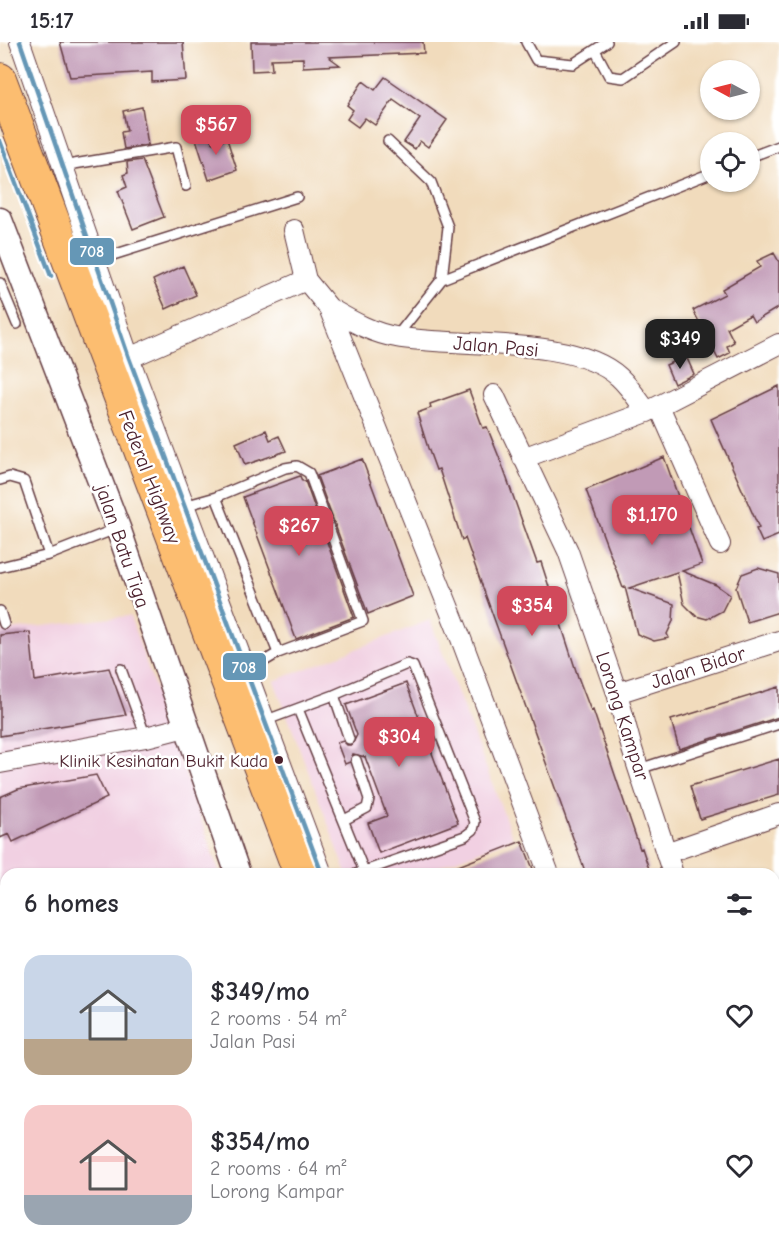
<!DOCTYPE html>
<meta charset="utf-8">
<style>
body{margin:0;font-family:"Comic Neue",sans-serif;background:#f2f2f3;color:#2b2b33;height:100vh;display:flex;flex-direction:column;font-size:22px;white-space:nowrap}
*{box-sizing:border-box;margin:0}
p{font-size:20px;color:#7c7c81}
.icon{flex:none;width:33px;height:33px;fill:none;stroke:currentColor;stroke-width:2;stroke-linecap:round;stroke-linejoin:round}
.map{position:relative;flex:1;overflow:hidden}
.panel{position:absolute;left:0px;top:826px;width:780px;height:386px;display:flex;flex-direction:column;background:#fff;border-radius:18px 18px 0 0;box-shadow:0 2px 4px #0004}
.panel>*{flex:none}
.needle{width:39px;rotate:277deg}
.fabs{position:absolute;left:700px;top:18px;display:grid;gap:12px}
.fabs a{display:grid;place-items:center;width:60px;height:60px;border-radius:50%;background:#fff;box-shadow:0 2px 4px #0004;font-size:30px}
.price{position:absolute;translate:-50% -51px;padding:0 14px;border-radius:12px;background:#d1495b;color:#fff;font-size:20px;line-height:39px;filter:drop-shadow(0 2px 3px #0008)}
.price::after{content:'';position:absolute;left:50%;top:36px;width:18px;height:14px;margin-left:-9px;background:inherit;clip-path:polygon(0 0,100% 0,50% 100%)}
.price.selected{background:#222;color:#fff}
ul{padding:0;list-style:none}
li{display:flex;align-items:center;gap:18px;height:150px;padding:0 24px}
li span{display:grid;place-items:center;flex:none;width:168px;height:120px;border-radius:18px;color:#555}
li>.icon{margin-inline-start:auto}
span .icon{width:72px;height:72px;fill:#fffc;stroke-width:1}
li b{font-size:26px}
h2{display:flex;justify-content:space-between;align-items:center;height:72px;padding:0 24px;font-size:26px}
.status{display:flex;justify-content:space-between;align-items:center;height:42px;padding:0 30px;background:#fff;direction:ltr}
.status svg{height:16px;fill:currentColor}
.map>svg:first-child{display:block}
</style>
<div class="status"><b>15:17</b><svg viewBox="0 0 49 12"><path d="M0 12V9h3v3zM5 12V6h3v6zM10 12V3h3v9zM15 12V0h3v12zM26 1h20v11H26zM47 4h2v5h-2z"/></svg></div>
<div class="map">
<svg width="779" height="1211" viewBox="0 0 779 1211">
<rect width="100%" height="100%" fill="#fff"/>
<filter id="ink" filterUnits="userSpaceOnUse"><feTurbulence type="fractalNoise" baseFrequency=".0167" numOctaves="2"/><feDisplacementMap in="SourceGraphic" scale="12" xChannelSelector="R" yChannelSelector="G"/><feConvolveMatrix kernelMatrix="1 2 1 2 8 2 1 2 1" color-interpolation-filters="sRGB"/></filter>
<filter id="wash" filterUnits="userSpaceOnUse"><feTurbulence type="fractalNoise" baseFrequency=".008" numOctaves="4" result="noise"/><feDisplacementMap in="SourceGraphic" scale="24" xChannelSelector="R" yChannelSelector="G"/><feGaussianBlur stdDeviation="1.35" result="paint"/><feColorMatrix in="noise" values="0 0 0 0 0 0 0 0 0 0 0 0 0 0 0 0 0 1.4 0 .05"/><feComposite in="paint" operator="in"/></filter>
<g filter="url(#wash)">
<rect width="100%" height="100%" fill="#f1dbbc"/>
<!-- built -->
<path fill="#f1d0e2" d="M130 574 220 832H6V1088L0 1091V589Z
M430 578 513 796 420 832H347L274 639Z"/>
<g id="blocks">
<!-- building -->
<path fill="#c19ab6" d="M60 0H183L186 38 152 40V30L70 35Z
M251 0H423L424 11 329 15 340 23 303 25V16L271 17 272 28 252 29Z
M385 35 447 78 428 105 420 99 415 107 404 100 420 77 393 58 375 83 365 76 358 85 347 77 353 68 347 63 363 39 375 48Z
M142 65 148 103 124 107 121 90 127 89 123 69Z
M209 89 213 101 227 97 237 128 209 138 195 94Z
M142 118 164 175 133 187 118 149 127 145 123 133 128 131 127 120Z
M774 211 779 220V265L754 280 750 273 727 286 734 300 727 304 730 311 718 317 693 268 725 252 722 247 760 225 757 219Z
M183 224 196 253 166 267 153 238Z
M686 314 694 332 674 342 666 323Z
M779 344V493L762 500 756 487 759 486 711 377Z
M469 348 483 386 487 385 501 420 537 521 541 520 578 635 591 669 593 668 640 807 642 806 649 827 635 832H586L465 496 462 498 439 427 436 428 428 406 417 371 431 366 430 362Z
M266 388 270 398 279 394 286 409 245 423 236 401Z
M664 415 702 522 682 529 716 543 730 553 722 569 707 577 696 574 684 562 677 530 629 546 674 562 673 579 667 592 669 596 654 599 637 592 625 545 623 546 586 448Z
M362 417 413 554 368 572 317 434Z
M300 434 302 439H305L354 575 296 597 243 455Z
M758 526 779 532V570L747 580 736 546 742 532Z
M30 590 35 639 109 626 126 673 0 694V593Z
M406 641 458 781 379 811 368 781 387 774 365 715 353 712 350 720 345 722 337 701 343 699 347 703H352L357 693 346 663Z
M779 645V675L679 707 671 678Z
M779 717V753L700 777 690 744Z
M96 733 107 756 13 800 9 792 0 796V755L18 747Z
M522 799 535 832H438Z"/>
</g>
</g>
<g filter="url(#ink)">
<use href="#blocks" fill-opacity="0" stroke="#633b41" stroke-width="1.5"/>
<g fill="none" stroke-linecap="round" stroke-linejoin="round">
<defs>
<path id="service" d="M526 0 536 18 573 22 607 0
M595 8 609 34 623 36 676 0
M388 99 431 140 448 185 442 237
M750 115 779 104
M62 124 176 105 186 144
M94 219 297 155
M0 241 17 282
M396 295 442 237 711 131
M0 438 10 435 24 439 49 513
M216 455 278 611
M184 464 216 455 285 426 297 424 309 431 363 579 278 611 246 630
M0 525 49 513 118 486
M0 569 4 582
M121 627 146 695
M334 653 349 697
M298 667 364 829
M264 679 334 653 407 622 413 624 475 780 473 788 465 794 356 832
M639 727 779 682
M344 778 367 766 369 757 356 718
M0 1069 6 1066"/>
<path id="minor" d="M20 0 129 316 322 832
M294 188 306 238 329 266 460 594 549 832
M329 266C350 278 371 291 396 295 454 306 574 293 619 335 630 345 638 358 647 370
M129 316 306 238
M494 353 568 509 617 651 632 707 673 832
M659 364 720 502
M523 416 647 370 779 302
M617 651 779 599
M0 721 146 695 185 685
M666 811 779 772
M774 1083 779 1090
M0 1119 6 1117
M0 1156 6 1171
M21 1206 23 1211
M464 1206 466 1211"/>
<path id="tertiary" d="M0 178 118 486 238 832
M379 1206 381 1211"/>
<path id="trunk" d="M0 37 300 832
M418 1206 420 1211
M441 1206 443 1211"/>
</defs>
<!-- service casing -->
<use href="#service" stroke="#633b41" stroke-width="12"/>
<!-- minor casing -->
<use href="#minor" stroke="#633b41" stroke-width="22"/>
<!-- tertiary casing -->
<use href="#tertiary" stroke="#633b41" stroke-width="27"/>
<!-- trunk casing -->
<use href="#trunk" stroke="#633b41" stroke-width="34"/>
<!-- service -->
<use href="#service" stroke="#fff" stroke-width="9"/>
<!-- minor -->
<use href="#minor" stroke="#fff" stroke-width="20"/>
<!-- tertiary -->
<use href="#tertiary" stroke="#fff" stroke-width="24"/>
<!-- trunk -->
<use href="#trunk" stroke="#fcbd6f" stroke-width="32"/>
<defs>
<path id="bus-1" d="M20 0 129 316 322 832
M0 99 51 234"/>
</defs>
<!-- bus-1 casing -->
<use href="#bus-1" stroke="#fff" stroke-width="9"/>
<!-- bus-1 -->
<use href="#bus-1" stroke="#6597b6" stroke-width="4.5"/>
</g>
</g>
<!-- markers -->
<circle fill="#4a1f2b" stroke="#fff" stroke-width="2" cx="279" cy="718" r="5"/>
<g text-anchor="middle" stroke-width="5" stroke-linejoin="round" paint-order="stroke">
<!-- bus labels -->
<g font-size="18" fill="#4a1f2b" stroke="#fff" text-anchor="end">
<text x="268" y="725">Klinik Kesihatan Bukit Kuda</text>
</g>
<!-- street labels -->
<g font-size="20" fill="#4a1f2b" stroke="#fff">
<text transform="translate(496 304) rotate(5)" y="7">Jalan Pasi</text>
<text transform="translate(150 435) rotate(69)" y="7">Federal Highway</text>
<text transform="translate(123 504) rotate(71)" y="7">jalan Batu Tiga</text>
<text transform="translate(698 625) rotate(-18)" y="7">Jalan Bidor</text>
<text transform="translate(623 674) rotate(72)" y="7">Lorong Kampar</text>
</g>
</g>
<g stroke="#fff" stroke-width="2">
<rect x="69" y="195" width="46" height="29" rx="6" fill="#6597b6"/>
<rect x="222" y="610" width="45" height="29" rx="6" fill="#6597b6"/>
</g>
<g font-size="16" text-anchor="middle" font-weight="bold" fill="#fff">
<text x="92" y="215">708</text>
<text x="244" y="631">708</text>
</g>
</svg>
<div class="fabs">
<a><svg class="needle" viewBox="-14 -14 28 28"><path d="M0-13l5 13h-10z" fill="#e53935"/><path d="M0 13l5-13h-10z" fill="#7c7c81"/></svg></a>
<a><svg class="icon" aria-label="locate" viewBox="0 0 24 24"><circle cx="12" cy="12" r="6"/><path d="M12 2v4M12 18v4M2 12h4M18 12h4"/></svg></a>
</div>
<b class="price" style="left:216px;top:114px">$567</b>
<b class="price selected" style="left:680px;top:328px">$349</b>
<b class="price" style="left:652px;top:504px">$1,170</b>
<b class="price" style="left:299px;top:515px">$267</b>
<b class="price" style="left:532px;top:595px">$354</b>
<b class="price" style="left:399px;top:726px">$304</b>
<section class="panel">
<h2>6 homes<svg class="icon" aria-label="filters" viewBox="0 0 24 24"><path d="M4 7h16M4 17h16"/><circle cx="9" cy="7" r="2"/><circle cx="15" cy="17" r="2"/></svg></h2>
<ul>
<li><span style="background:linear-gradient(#c9d6e8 70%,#b9a48a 0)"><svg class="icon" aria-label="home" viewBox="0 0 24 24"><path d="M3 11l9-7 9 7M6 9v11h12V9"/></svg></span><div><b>$349/mo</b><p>2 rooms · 54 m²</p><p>Jalan Pasi</p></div><svg class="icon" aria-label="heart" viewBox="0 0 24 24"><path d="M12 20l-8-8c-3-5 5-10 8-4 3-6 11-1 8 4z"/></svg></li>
<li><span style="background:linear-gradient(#f6c9c9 75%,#9aa5b1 0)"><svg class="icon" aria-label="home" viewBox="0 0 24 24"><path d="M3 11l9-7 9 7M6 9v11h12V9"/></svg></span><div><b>$354/mo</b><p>2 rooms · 64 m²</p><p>Lorong Kampar</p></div><svg class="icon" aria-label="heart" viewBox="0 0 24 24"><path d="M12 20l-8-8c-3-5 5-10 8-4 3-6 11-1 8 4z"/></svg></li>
</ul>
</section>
</div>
